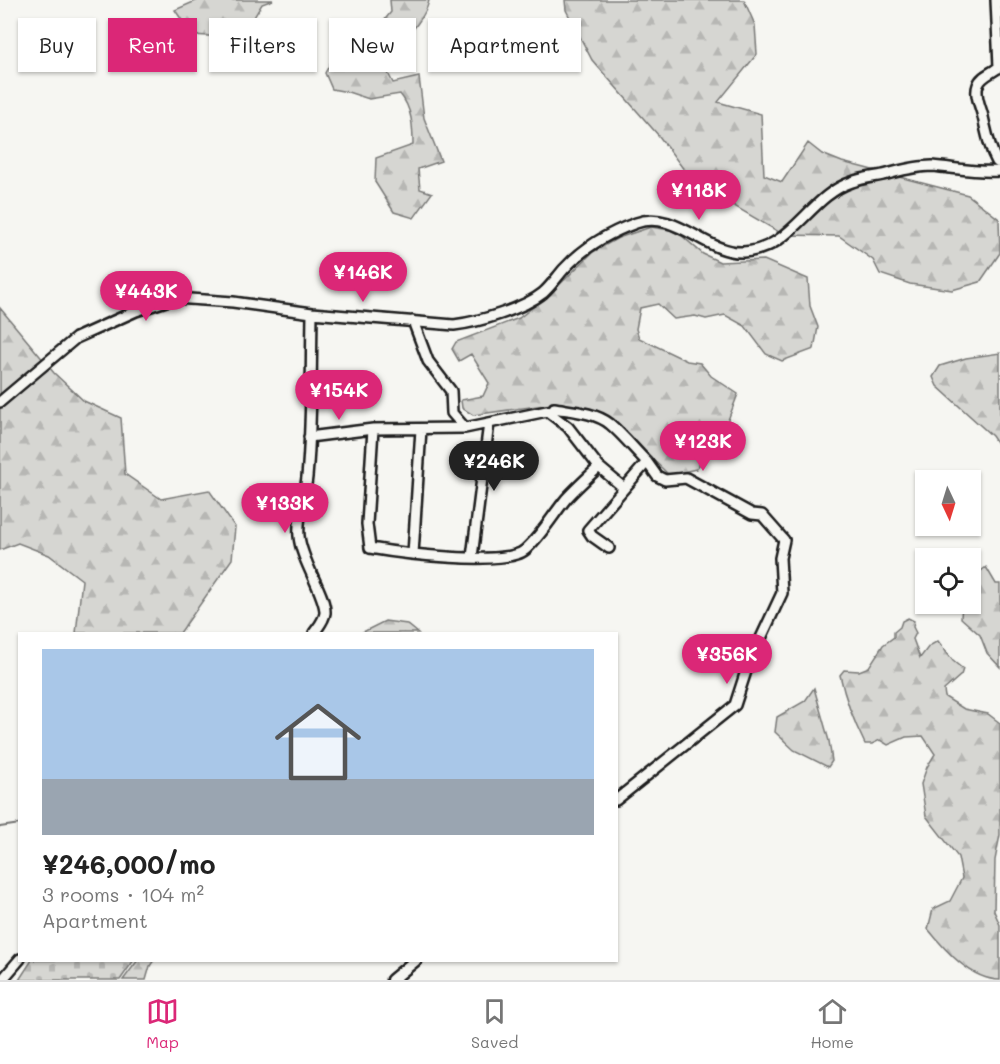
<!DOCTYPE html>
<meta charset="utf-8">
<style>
body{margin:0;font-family:Mali,sans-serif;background:#f6f6f6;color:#222;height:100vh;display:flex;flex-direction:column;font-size:22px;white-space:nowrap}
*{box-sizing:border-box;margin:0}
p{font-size:20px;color:#767676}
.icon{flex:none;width:33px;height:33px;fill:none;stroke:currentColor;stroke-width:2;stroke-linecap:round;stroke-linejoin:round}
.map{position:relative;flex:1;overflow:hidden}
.panel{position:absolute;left:18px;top:632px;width:600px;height:330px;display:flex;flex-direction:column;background:#fff;border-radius:0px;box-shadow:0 2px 4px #0004}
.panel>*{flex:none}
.top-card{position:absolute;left:18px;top:18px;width:600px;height:54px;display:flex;gap:12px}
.needle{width:39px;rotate:176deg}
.fabs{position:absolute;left:915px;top:470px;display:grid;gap:12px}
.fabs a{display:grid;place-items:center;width:66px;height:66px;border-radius:0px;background:#fff;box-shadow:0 2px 4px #0004;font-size:30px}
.price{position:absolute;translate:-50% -51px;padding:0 14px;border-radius:21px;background:#db2777;color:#fff;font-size:20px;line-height:39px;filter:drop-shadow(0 2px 3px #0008)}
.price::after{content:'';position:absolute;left:50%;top:36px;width:18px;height:14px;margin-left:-9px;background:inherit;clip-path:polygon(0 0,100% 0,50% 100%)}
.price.on{background:#222;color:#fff}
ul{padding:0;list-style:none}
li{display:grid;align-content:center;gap:12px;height:318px;padding:0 24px}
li+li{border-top:2px solid #e0e0e0}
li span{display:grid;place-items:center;height:186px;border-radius:0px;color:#555}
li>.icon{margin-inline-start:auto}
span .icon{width:108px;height:108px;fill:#fffc;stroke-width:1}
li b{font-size:26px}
.pill{padding:0 21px;border-radius:0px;background:#fff;box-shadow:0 2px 4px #0004;font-size:21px;line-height:54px}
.pill.on{background:#db2777;color:#fff}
.dock{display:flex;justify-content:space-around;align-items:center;height:84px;border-top:2px solid #e0e0e0;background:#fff;font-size:16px;color:#767676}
.dock a{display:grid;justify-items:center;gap:3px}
.dock .on{color:#db2777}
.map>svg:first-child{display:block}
</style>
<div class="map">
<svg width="1000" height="980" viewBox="0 0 1000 980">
<defs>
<pattern id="forest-firs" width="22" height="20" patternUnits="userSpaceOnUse" patternTransform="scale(1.5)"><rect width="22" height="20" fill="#d6d6d2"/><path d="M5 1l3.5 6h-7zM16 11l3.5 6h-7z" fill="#b7b7b4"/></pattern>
<pattern id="cemetery-stones" width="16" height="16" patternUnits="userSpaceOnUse" patternTransform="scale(1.5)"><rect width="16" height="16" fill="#d6d6d2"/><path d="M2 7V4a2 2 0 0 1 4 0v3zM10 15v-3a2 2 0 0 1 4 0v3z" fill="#b7b7b4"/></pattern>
</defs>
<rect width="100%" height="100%" fill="#f6f6f2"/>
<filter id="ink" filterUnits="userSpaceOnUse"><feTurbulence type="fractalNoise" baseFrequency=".0167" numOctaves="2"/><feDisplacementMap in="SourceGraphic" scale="12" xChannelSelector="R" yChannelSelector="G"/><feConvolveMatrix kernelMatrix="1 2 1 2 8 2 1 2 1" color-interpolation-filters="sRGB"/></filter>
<g filter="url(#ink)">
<!-- forest -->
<path fill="url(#forest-firs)" stroke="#797977" stroke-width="1.5" d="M198 0H273L262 4 250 24 224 37 192 35 175 10Z
M390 0H429C426 20 397 48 382 61L393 83 419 77 424 118 441 161 418 169 420 189 432 193 414 218 394 212 375 182 376 158 413 145C413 127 412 108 400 94L369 99 348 92 332 89 325 73 342 42 378 28 391 12Z
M565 0H744L755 25 757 54 718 102 761 114 764 175 782 182 808 143 822 154 842 162 968 195 999 219 1000 253 980 282 952 290 910 284 880 274 873 260 839 236 784 235 693 182 659 136 592 60 566 10Z
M651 227 670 230 682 236 703 254 720 262 764 260 808 279 810 306 818 327 814 349 782 361 766 354 745 326 725 315 706 319 695 316 674 319 658 304 640 308 636 329 639 338 687 361 700 363 711 376 738 394 723 433 696 469 669 475 609 417 552 404 473 415 462 408 461 400 483 396 489 383 471 354 459 361 452 349 456 342 519 318 551 293 593 252 618 238Z
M0 308 54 373 84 401 121 418 125 474 161 499 209 490 235 527 232 559 180 633H76L82 580 49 555 18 543 0 550Z
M1000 353V448L992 436 937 386 933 377 940 366 966 358Z
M986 567 996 584H1000V667L987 653 980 635 961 618 962 603H970L971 574H977Z
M908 618 914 621 913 627 916 633 913 639 920 658 929 646 938 641 953 661 963 669 961 675 944 690 945 697 964 709 988 714 1000 723V835L995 860 994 911 1000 925V980C971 980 945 950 928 929L933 909 950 901 962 878 958 857 926 816 921 784 927 767 935 754 923 736 906 737 888 745 880 740 872 744H865C854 722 845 699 840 675L844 670 859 671 869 667 883 645 894 637V632L900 627 902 621Z
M385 621 407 624 418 633H361Z
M814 688 829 741 832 761 828 767 794 750 775 732 777 717 805 701Z
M138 960H154L150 966 146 980H123Z"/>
<!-- cemetery -->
<path fill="url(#cemetery-stones)" stroke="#797977" stroke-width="1.5" d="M32 960H134L120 980H19Z"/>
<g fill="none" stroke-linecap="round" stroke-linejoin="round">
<!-- stream -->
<path stroke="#727271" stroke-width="2" d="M0 827 20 824"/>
<defs>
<path id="minor" d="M996 0 999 67C992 73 981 76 978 85 974 95 981 107 983 117 987 134 989 147 997 162
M312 313C311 368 312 423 307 477 305 497 297 516 299 536 301 561 326 595 325 613 324 621 318 627 314 633
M413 321 428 361 451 391 452 413 465 428
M0 402 76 338 136 311 175 298 233 302 312 313 454 325C479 322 523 309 543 293 551 286 557 277 564 269 584 247 608 233 636 223 676 209 706 254 743 252 792 250 809 196 852 182 862 178 873 177 883 175 899 171 915 166 932 166 955 168 977 173 1000 171
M552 413 554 408C571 411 595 412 610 424 623 435 635 450 647 462
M373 429 367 524 370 548C398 553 506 567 525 550 541 536 553 515 566 499 576 488 588 477 599 467
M309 437 373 429 465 428 547 411 568 427 599 467 624 488
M609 548 592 536 588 530 647 462 657 476 665 480 686 478 752 514 762 515 784 540 780 558 782 593 747 668 735 705 616 800
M413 554 421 429
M472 557 489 423
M2 980 20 959"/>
<path id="tertiary" d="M392 980 416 960"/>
</defs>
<!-- minor casing -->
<use href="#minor" stroke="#1c1c1c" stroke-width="14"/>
<!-- tertiary casing -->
<use href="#tertiary" stroke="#1c1c1c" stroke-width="15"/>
<!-- minor -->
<use href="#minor" stroke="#f6f6f2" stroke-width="9"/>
<!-- tertiary -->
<use href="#tertiary" stroke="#f6f6f2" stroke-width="10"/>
</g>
</g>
</svg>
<div class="fabs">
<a><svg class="needle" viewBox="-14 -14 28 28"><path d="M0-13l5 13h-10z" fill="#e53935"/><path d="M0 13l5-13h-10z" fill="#767676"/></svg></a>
<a><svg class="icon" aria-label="locate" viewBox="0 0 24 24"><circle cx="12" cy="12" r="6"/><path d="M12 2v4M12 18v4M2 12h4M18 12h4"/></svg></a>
</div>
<b class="price" style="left:699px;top:221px">¥118K</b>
<b class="price" style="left:363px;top:303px">¥146K</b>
<b class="price" style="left:146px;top:322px">¥443K</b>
<b class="price" style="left:339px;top:421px">¥154K</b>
<b class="price" style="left:703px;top:472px">¥123K</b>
<b class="price on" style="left:494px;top:492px">¥246K</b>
<b class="price" style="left:285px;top:534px">¥133K</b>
<b class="price" style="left:727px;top:685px">¥356K</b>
<div class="top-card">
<a class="pill">Buy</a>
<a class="pill on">Rent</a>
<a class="pill">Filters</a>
<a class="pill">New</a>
<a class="pill">Apartment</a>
</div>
<section class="panel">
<ul>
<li><span style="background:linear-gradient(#a9c7e8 70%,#9aa5b1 0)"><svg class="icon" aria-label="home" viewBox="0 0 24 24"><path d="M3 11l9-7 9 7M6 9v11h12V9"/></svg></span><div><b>¥246,000/mo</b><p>3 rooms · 104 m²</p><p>Apartment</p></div></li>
</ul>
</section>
</div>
<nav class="dock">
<a class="on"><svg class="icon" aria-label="map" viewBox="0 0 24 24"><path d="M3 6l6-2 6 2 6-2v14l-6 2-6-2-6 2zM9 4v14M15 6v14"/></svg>Map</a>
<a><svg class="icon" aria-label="saved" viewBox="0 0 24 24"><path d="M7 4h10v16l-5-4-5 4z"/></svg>Saved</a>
<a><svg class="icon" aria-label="home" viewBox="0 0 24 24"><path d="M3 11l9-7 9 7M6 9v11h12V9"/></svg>Home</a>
</nav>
